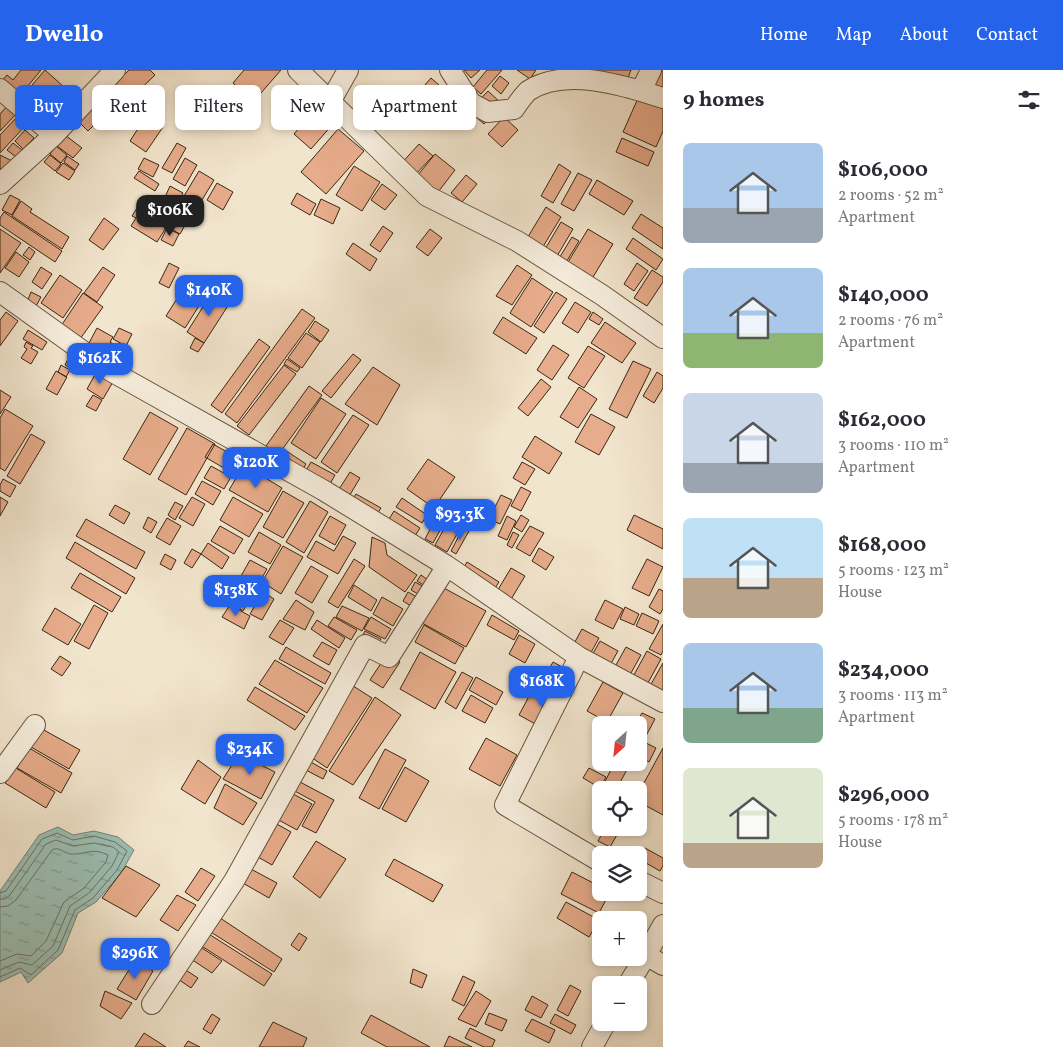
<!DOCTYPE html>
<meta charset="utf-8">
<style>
body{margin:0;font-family:Vollkorn,serif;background:#f2f2f3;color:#2b2b33;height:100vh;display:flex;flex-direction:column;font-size:19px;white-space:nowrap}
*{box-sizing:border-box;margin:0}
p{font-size:16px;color:#7c7c81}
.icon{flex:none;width:28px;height:28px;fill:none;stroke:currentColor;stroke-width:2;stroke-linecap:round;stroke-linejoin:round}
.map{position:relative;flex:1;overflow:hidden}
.sheet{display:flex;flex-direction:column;background:#fff;width:400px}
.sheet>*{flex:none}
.banner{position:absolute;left:15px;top:15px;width:475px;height:45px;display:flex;gap:10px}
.needle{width:32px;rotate:207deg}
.fabs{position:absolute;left:592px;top:646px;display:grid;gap:10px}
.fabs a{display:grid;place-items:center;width:55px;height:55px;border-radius:8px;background:#fff;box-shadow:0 2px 8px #0003;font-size:25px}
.price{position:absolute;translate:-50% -42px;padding:0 11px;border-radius:10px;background:#2563eb;color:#fff;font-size:16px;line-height:32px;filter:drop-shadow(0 1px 2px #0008)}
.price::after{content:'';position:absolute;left:50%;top:30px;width:15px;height:11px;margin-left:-8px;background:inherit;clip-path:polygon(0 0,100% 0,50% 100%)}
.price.active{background:#222;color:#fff}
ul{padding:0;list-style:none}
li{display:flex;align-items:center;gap:15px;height:125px;padding:0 20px}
li span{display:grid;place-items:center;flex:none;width:140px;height:100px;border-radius:8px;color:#555}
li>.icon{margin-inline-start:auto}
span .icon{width:60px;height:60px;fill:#fffc;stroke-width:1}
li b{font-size:21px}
h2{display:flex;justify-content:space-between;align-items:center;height:60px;padding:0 20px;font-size:21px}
.tag{padding:0 18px;border-radius:8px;background:#fff;box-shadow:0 2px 8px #0003;font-size:18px;line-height:45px}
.tag.active{background:#2563eb;color:#fff}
header{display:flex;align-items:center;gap:30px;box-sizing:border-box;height:70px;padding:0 25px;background:#2563eb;color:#fff}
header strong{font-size:24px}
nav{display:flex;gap:28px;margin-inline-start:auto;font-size:18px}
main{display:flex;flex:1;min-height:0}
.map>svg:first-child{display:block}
</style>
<header>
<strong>Dwello</strong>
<nav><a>Home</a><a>Map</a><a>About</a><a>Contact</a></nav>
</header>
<main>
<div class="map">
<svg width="663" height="977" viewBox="0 0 663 977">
<defs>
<pattern id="water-ripples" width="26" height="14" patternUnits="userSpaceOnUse" patternTransform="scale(1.25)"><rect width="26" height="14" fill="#9cbfb4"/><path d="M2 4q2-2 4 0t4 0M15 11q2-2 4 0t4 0" fill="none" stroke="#809b91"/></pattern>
</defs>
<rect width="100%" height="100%" fill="#f2e5cd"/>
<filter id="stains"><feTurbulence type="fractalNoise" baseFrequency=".004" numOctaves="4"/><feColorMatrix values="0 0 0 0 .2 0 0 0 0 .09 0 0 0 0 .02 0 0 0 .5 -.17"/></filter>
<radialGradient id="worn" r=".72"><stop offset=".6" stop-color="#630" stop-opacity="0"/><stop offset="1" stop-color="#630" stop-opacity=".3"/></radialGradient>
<!-- water -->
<path fill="url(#water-ripples)" stroke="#758272" d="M58 757 73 765 94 761 118 767 134 780 121 803 96 832 78 843 62 883 28 913 21 902 0 912V821L39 765Z"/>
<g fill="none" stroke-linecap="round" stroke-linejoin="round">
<!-- shore -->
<path stroke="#6b7362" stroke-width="1" d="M0 823 6 821 42 769 57 763 73 770 94 766 115 772 127 781 117 800 93 828 75 840 58 880 31 905 20 898 0 907
M0 829H5L10 825 46 774 56 770 73 776 94 773 113 777 119 782 112 796 89 823 70 836 53 876 32 895 19 892 0 900
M0 837 8 836 16 830 52 780C59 776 63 783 71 784 86 785 92 777 108 785L106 792 84 818 64 832 46 871 31 886 17 884 0 891"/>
</g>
<!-- building -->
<path fill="#e7ac8b" stroke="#3a2710" d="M21 0H41L18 28 0 13 7 5 13 10Z
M45 0 73 25 48 54 20 29Z
M129 0H150L155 5 130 29 115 14Z
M244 0H281L254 31 233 13Z
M464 0H480L471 8Z
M487 0H502L481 24 473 17Z
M517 0H536L530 9Z
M584 0H631L625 16Z
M660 0 663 1V18L643 10Z
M500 6 509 13 501 24 492 16Z
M431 8 448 23 432 40 416 25Z
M291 19 311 36 291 58 272 41Z
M488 21 502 34 484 54 469 41Z
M639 26 663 37V61L656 77 623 62Z
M93 33 105 44 88 61 76 49Z
M9 34 18 42 0 61V44Z
M316 38 333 54 311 79 294 64Z
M18 46 27 54 0 83V65Z
M146 46 163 57 146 82 130 71Z
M504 47 518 60 502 77 488 64Z
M338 59 364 81 326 124 301 102Z
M25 60 34 68 23 79 15 71Z
M65 65 82 78 73 88 57 76Z
M622 68 654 82 648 96 616 82Z
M13 73 22 80 16 87 7 80Z
M177 73 186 78 172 103 162 98Z
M419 74 433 86 412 108 399 96Z
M56 76 67 85 61 93 50 84Z
M435 84 455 100 435 126 414 110Z
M0 85 14 92 11 98 5 96 3 100 0 98Z
M50 85 61 94 55 101 44 92Z
M67 86 79 94 75 100 64 92Z
M144 88 159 95 153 107 138 99Z
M185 88 197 95 185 116 173 109Z
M63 93 75 101 69 110 56 102Z
M559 94 571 102 553 133 541 126Z
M354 96 380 112 362 141 336 125Z
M139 101 159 114 155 121 134 108Z
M199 101 214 110 199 135 184 126Z
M578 103 592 110 574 141 561 134Z
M466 105 477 114 462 132 451 123Z
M597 110 633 131 624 145 589 124Z
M217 113 233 122 223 140 207 130Z
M382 114 397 125 385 140 371 130Z
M170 116 183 123 177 134 165 127Z
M297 123 316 134 310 145 291 134Z
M10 125 20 130 12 145 2 140Z
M151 127 176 142 157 172 131 156 136 148 132 146 142 130 147 134Z
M321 129 340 138 333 154 314 145Z
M21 131 32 139 30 142 69 167 62 179 12 146Z
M546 137 561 147 538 185 523 175Z
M4 142 62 181 55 192 0 155V148Z
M177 144 188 150 180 164 169 158Z
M641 144 663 158V179L632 158Z
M104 148 119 159 103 180 89 170Z
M561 152 573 159 553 193 541 186Z
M383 156 393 163 380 182 370 175Z
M167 158 179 164 173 176 161 170Z
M0 159 21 173 0 203Z
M430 159 442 168 428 186 416 177Z
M588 159 613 174 587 217 562 202Z
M572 167 579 171 562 199 555 195Z
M633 168 663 189 656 200 626 179Z
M353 173 377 189 370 201 346 184Z
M29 177 35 182 30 190 23 185Z
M16 182 29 192 19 207 5 198Z
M169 193 179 198 169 218 159 213Z
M637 193 648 201 634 221 624 214Z
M517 195 532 205 512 235 496 226Z
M41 197 52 204 42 219 32 212Z
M103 197 115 205 97 232 84 223Z
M652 200 663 207V212L647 236 634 228Z
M60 205 82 220 63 248 41 233Z
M190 208 209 220 185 258 166 246Z
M532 208 553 222 531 257 510 243Z
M213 221 231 231 204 273 187 262Z
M31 222 41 227 36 236 27 232Z
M556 222 567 229 544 263 534 256Z
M83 223 103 237 80 269 61 256Z
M575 232 591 242 578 263 562 253Z
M302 239 315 248 237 353 225 344Z
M6 242 18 251 0 276V250Z
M593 242 603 249 599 255 589 249Z
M503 247 537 268 526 284 493 263Z
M315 251 329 260 321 272 308 262Z
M605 252 636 273 622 293 591 273Z
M97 258 113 267 110 272 122 279 116 291 109 287 107 290 102 286 104 281 89 273Z
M119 258 132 264 126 276 113 269Z
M28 260 47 272 42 280 23 269Z
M306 263 320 272 302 298 288 288Z
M195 268 204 273 198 282 190 278Z
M259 269 270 277 222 343 211 335Z
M26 272 33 276 31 278 38 282 31 294 21 288 27 279 24 277Z
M553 275 569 285 552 310 537 300Z
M588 276 605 286 584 318 568 308Z
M353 284 361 290 331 328 322 321Z
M69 287 77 292 72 299 65 295Z
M287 289 300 298 297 302 284 294Z
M633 291 651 299 627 348 609 339Z
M61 295 70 300 66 307 58 302Z
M284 295 296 304 249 365 237 356Z
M373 297 400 315 377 355 345 334Z
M56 301 67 307 57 325 46 319Z
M97 301 114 310 103 329 87 319Z
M657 302 663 306V318L654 333 643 326Z
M541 309 551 317 528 346 518 338Z
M309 316 322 325 273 392 261 383Z
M579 317 597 329 578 358 560 347Z
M0 320 11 327 0 344Z
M93 325 102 330 96 341 86 336Z
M321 328 346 344 316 389 291 373Z
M5 339 33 356 5 401 0 398V348Z
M150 342 178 358 150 405 123 389Z
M591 344 615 357 599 385 575 372Z
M353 345 369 355 337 403 321 392Z
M187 358 215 374 186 425 158 409Z
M31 364 45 372 20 414 7 406Z
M535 366 562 383 549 404 522 387Z
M213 374 241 390 234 404 205 387Z
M285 380 306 394 299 407 276 393Z
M428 389 455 407 434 438 407 419Z
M311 392 335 405 325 423 301 409Z
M522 392 535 399 525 415 513 408Z
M244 395 282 418 268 442 229 420Z
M211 396 231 407 224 419 204 408Z
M350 402 360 408 345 433 334 427Z
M3 409 16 416 10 427 0 421V415Z
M202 411 221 421 213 435 195 424Z
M521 417 531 422 521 441 511 436Z
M283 421 304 433 283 468 263 457Z
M356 424 381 438 374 449 349 434Z
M501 425 512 430 500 454 489 449Z
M0 427 8 432 0 446Z
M192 427 205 434 193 456 179 448Z
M233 427 263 444 249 467 220 450Z
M402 428 427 445 422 453 396 437Z
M310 431 328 442 304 483 286 472Z
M175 432 183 436 175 450 168 445Z
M115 435 130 443 124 454 109 445Z
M394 441 420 458 410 474 384 457Z
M521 445 529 450 522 462 514 457Z
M634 445 663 459V479L627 460Z
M330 446 346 455 335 475 319 466Z
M507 446 516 451 507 470 498 466Z
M148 447 157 452 151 463 143 458Z
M167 448 181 456 170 475 156 467Z
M436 448 444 453 433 473 425 469Z
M450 448 462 455 447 482 435 475Z
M86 449 145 482 136 499 76 466Z
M220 456 243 469 234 484 211 471Z
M530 456 544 463 530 486 516 478Z
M463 458 469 461 456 484 451 481Z
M259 462 281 475 270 494 248 482Z
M513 462 519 465 512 478 507 475Z
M343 466 356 473 338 504 307 487 316 471 334 481Z
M372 467 385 473 387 485 417 505 405 522 369 497Z
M75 472 135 508 126 524 66 488Z
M208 473 229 487 222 499 201 484Z
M283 476 303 487 281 524 262 512Z
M539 478 554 487 546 500 532 491Z
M192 479 201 484 192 498 184 493Z
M165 484 176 490 171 500 160 494Z
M354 489 365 496 338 538 328 532Z
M647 489 663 497 649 526 632 518Z
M250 490 267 499 243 541 227 531Z
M467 492 499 512 490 526 459 506Z
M311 496 328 506 312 533 295 523Z
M511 498 525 506 507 536 493 528Z
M80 503 121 527 112 542 71 518Z
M421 505 431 512 428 518 417 511Z
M415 512 428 519 423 527 411 520Z
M354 515 377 530 371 541 348 527Z
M442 517 486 541 466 577 422 553Z
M659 519 663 521V539L660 544 649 537Z
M263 522 274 529 262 550 250 544Z
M408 522 421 529 414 538 403 531Z
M382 527 403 539 393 556 373 544Z
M296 530 314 542 305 560 283 549Z
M605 530 623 539 613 559 595 550Z
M94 535 108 543 89 579 74 571Z
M230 535 250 546 244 559 222 547Z
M342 536 369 548 362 561 336 547Z
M625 537 639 544 634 555 620 549Z
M55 538 81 554 68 575 42 560Z
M642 543 659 551 653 564 636 556Z
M492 545 519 561 514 570 487 555Z
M334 547 357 560 351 570 328 556Z
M371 547 391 559 385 569 364 559Z
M280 550 294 558 283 575 269 567Z
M317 550 345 568 339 578 311 559Z
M663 554V581L661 585 649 579Z
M424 555 464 578 455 594 415 572Z
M582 559 599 568 588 588 571 579Z
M365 561 381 569 373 580 360 571Z
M519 565 535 574 525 593 509 584Z
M600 571 618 581 609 597 591 587Z
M322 572 337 580 329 595 313 586Z
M286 577 331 603 325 614 279 589Z
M626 577 641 585 626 612 611 604Z
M647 581 661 589 643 622 629 614Z
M420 582 456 602 435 639 400 619Z
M387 584 400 592 383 618 370 610Z
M60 586 71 593 62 606 51 599Z
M275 590 323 618 307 643 259 614Z
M553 592 564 598 551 621 540 615Z
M663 593V633L646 623Z
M462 602 473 608 456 639 445 632Z
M476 607 503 622 496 635 469 620Z
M347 612 372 628 327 698 302 681Z
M603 612 623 623 607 652 587 641Z
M535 615 565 632 548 661 519 645Z
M255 617 305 646 295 660 247 630Z
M471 625 493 638 485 653 462 641Z
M375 627 401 645 353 715 329 701Z
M642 643 655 649 639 679V655H635Z
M42 659 80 680 69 699 31 677Z
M486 668 517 685 500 716 469 699Z
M646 673 656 678 649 692 639 686Z
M29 678 72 703 61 723 17 698Z
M663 678V745L639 732V722Z
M385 679 406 690 379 739 359 728Z
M239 684 275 702 261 729 223 709Z
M198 690 221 707 205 734 181 719Z
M307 690 327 701 323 709 302 698Z
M615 692H631L616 720H603L601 719Z
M14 697 55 722 46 738 5 713Z
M405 697 429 711 406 752 382 739Z
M589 698 606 707 600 718 583 708Z
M283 703 334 730 316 763 302 756 315 732 278 712Z
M225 714 257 733 243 755 214 738Z
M278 716 312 734 297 760 264 742Z
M268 749 291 762 272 795 249 782Z
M605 758H621L610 777 598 771Z
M316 771 346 789 320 828 293 807Z
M645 778 663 788V796L660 801 639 789Z
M394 789 443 815 433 832 385 805Z
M126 796 160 815 136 847 102 828Z
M201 798 215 806 198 831 185 822Z
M249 798 277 813 269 828 241 812Z
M572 802 601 817V822H610L599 843 561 824Z
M177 825 196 835 178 861 160 850Z
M566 832 599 850 589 867 557 848Z
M208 840 282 889 274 902 198 854Z
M193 854 272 904 264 916 186 866Z
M299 863 307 868 299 881 291 875Z
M188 869 222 891 212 903 182 883Z
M610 888H627L623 896Z
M135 890 153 901 136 930 117 919Z
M178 895 198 908 191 918 172 905Z
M413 899 427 905 422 918 410 913Z
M463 906 475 912 464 936 452 930Z
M570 915 581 921 568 946 557 940Z
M105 921 132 933 121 949 100 936Z
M476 921 491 931 476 957 458 949Z
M532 926 548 935 541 948 525 940Z
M489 943 507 950 502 961 485 954Z
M212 944 220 949 211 964 203 959Z
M555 944 576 955 571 964 550 953Z
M371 945 430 977H387L361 963Z
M532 949 555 960 549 973 525 961Z
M273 952 307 968 303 977H259Z
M470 958 495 970 492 977H484L465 968Z
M144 963 166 977H135Z
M449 966 472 977H444Z
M188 971 200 977H184Z"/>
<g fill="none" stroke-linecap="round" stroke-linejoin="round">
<defs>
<path id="street" d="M298 0 427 126 517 171 602 225 663 268
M450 0 471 33 488 42 514 39C518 33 523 26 528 21 560 0 605 11 641 21
M651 0 641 21 663 28
M0 19 54 65
M330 32 348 0
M0 114 54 65 115 0
M0 222 109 300 323 420 447 496 579 587 663 632
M579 587 505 735 601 792
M0 703 35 655
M639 811 663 823
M663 855 646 885 663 895
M628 915 646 885
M152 934 234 811 365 575 389 587 447 496
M592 977 606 952"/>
</defs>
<!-- street casing -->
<use href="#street" stroke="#68563f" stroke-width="22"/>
<!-- street -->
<use href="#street" stroke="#f7eede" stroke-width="20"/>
</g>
<rect width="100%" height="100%" filter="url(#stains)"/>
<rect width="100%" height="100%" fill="url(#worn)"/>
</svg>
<div class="fabs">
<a><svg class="needle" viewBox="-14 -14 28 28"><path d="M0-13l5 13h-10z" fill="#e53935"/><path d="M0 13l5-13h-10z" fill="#7c7c81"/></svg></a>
<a><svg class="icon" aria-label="locate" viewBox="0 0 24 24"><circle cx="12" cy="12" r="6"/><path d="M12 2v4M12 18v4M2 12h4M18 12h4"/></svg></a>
<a><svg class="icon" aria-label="layers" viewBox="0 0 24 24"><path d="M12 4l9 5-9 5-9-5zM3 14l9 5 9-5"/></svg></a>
<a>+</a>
<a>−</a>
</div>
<b class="price active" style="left:170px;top:167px">$106K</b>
<b class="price" style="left:209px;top:247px">$140K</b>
<b class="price" style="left:100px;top:315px">$162K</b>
<b class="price" style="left:256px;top:419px">$120K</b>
<b class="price" style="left:460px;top:471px">$93.3K</b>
<b class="price" style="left:236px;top:547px">$138K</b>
<b class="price" style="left:542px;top:638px">$168K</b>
<b class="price" style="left:250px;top:706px">$234K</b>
<b class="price" style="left:135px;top:910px">$296K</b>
<div class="banner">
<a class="tag active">Buy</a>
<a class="tag">Rent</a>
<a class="tag">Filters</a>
<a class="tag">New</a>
<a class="tag">Apartment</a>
</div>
</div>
<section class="sheet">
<h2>9 homes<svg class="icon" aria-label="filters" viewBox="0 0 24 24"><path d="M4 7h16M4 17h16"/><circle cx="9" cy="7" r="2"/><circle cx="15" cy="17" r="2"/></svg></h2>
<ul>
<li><span style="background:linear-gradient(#a9c7e8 65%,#9aa5b1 0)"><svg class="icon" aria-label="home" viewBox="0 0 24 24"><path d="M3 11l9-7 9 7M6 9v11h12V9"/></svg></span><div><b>$106,000</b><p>2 rooms · 52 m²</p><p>Apartment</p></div></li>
<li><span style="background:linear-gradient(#a9c7e8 65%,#8fb573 0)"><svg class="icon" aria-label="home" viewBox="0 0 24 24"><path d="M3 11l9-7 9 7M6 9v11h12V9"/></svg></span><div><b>$140,000</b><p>2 rooms · 76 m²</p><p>Apartment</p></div></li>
<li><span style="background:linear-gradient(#c9d6e8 70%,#9aa5b1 0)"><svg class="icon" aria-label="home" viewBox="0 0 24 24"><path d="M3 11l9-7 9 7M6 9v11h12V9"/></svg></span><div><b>$162,000</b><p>3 rooms · 110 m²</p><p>Apartment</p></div></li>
<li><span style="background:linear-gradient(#bfe0f5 60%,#b9a48a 0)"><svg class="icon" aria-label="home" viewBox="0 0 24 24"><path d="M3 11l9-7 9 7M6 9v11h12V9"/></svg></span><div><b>$168,000</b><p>5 rooms · 123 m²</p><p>House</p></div></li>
<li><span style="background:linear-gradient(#a9c7e8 65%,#7fa58c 0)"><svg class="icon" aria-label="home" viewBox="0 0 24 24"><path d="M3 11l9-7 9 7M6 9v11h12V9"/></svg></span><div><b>$234,000</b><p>3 rooms · 113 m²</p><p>Apartment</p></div></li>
<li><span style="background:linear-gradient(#dfe7d0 75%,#b9a48a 0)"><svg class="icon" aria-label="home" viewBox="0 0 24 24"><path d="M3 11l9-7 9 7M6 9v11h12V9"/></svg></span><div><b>$296,000</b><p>5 rooms · 178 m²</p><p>House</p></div></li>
</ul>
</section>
</main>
